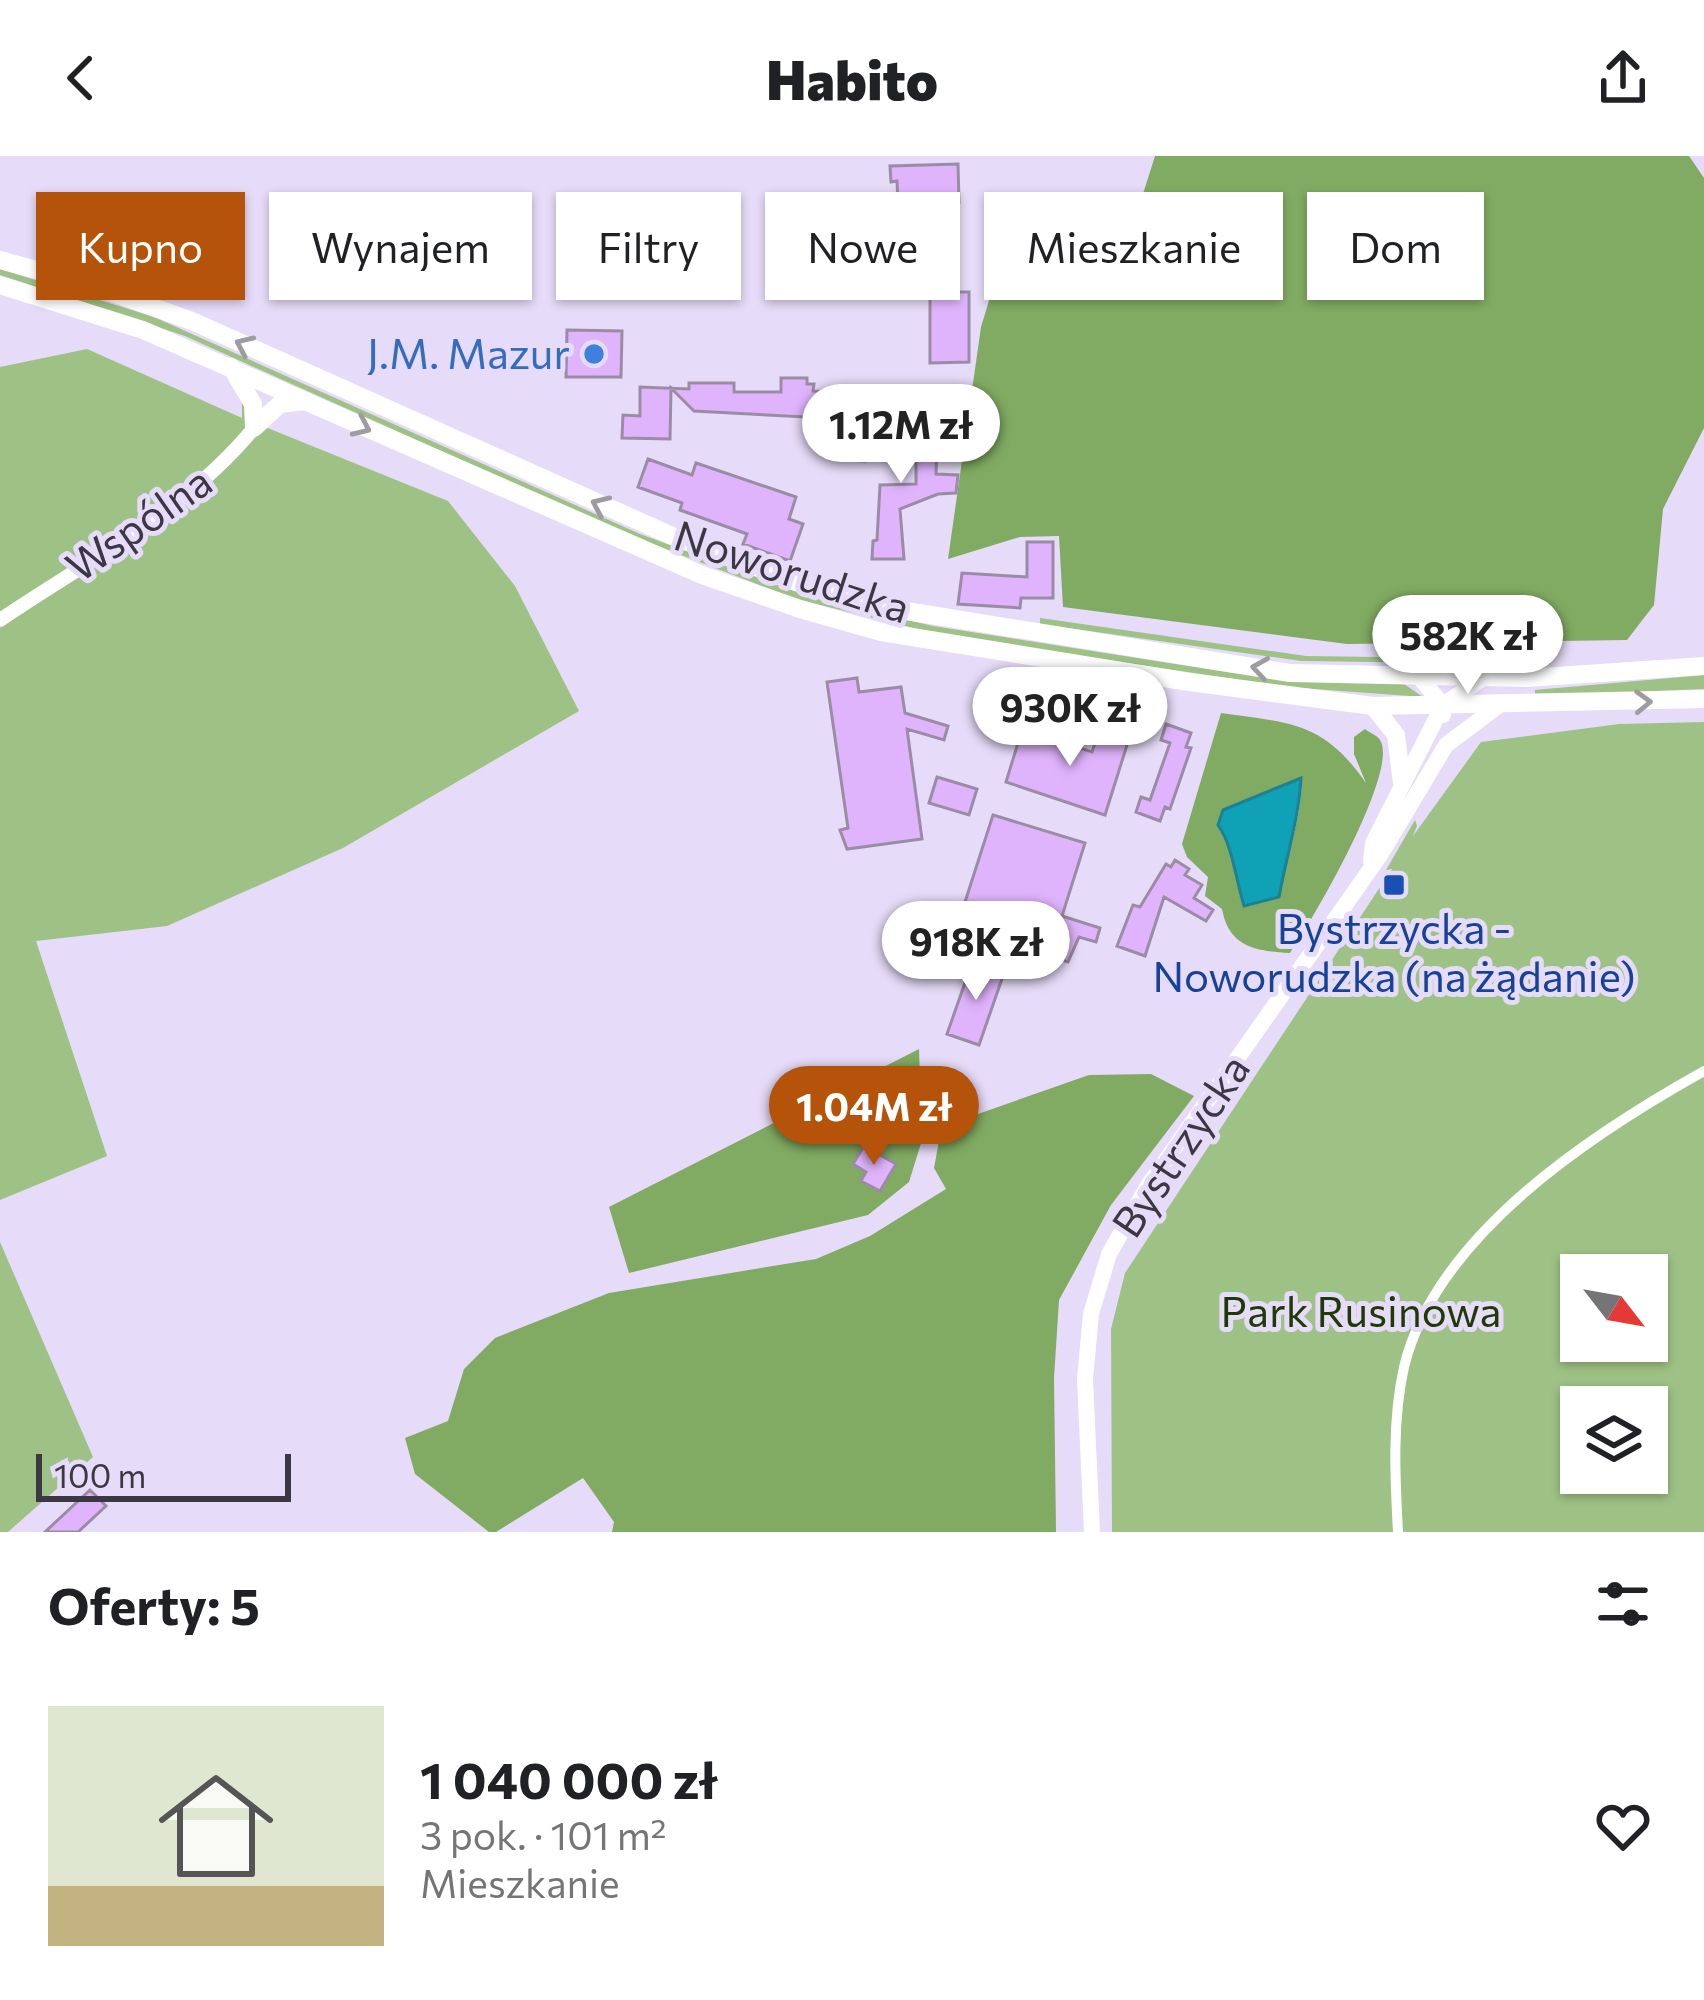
<!DOCTYPE html>
<html lang="pl">
<meta charset="utf-8">
<style>
body{margin:0;font-family:Commissioner,sans-serif;background:#f2f2f2;color:#202124;height:100vh;display:flex;flex-direction:column;font-size:45px;white-space:nowrap}
*{box-sizing:border-box;margin:0}
p{font-size:39px;color:#757577}
.icon{flex:none;width:66px;height:66px;fill:none;stroke:currentColor;stroke-width:2;stroke-linecap:round;stroke-linejoin:round}
.map{position:relative;height:1376px;overflow:hidden}
.drawer{display:flex;flex-direction:column;background:#fff;flex:1}
.drawer>*{flex:none}
.banner{position:absolute;left:36px;top:36px;width:1632px;height:108px;display:flex;gap:24px}
.needle{width:78px;rotate:121deg}
.buttons{position:absolute;left:1560px;top:1098px;display:grid;gap:24px}
.buttons a{display:grid;place-items:center;width:108px;height:108px;border-radius:0px;background:#fff;box-shadow:0 3px 9px #0004;font-size:60px}
.scale{position:absolute;left:36px;bottom:30px;width:255px;box-sizing:border-box;padding-left:12px;border:6px solid #3c3843;border-top:0;font-size:33px;line-height:42px;white-space:nowrap;color:#3c3843;-webkit-text-stroke:9px #e6dbf8;paint-order:stroke}
.price{position:absolute;translate:-50% -102px;padding:0 27px;border-radius:42px;background:#fff;color:#222;font-size:39px;line-height:78px;filter:drop-shadow(0 3px 6px #0008)}
.price::after{content:'';position:absolute;left:50%;top:72px;width:36px;height:27px;margin-left:-18px;background:inherit;clip-path:polygon(0 0,100% 0,50% 100%)}
.price.active{background:#b45309;color:#fff}
ul{padding:0;list-style:none}
li{display:flex;align-items:center;gap:36px;height:300px;padding:0 48px}
li span{display:grid;place-items:center;flex:none;width:336px;height:240px;border-radius:0px;color:#555}
li>.icon{margin-inline-start:auto}
span .icon{width:144px;height:144px;fill:#fffc;stroke-width:1}
li b{font-size:51px}
h2{display:flex;justify-content:space-between;align-items:center;height:144px;padding:0 48px;font-size:51px}
.chip{padding:0 42px;border-radius:0px;background:#fff;box-shadow:0 3px 9px #0004;font-size:42px;line-height:108px}
.chip.active{background:#b45309;color:#fff}
header{display:flex;justify-content:space-between;align-items:center;height:156px;padding:0 48px;background:#fff;font-size:54px;font-weight:800}
.map>svg:first-child{display:block}
</style>
<header><svg class="icon" aria-label="back" viewBox="0 0 24 24"><path d="M15 5l-7 7 7 7"/></svg>Habito<svg class="icon" aria-label="share" viewBox="0 0 24 24"><path d="M12 15V3M7 8l5-5 5 5M5 13v7h14v-7"/></svg></header>
<div class="map">
<svg width="1704" height="1376" viewBox="0 0 1704 1376">
<rect width="100%" height="100%" fill="#e6dbf8"/>
<!-- green -->
<path fill="#9ec285" fill-rule="evenodd" d="M0 113 154 161 640 378 814 442 933 470 1233 517 1404 528 1423 541 1287 531 1101 503 926 475 796 443 619 375 185 180 0 119Z
M87 193 242 262V239L248 264 448 345 515 430 579 555 343 692 167 770 36 785 107 1000 0 1044V211Z
M1040 462 1306 500 1517 503 1518 508 1301 505 1040 468Z
M1704 519V533L1535 540V534Z
M1704 566V1376H1112L1111 1173 1125 1117 1392 713 1386 714 1415 664 1417 670 1413 680 1481 586 1619 568ZM1581 1119H1647V1185H1581ZM1581 1251H1647V1317H1581Z
M0 1086 93 1301 8 1376H0Z"/>
<!-- forest -->
<path fill="#81ab62" fill-rule="evenodd" d="M1155 0H1689L1704 22V272L1663 353 1654 449 1627 484 1347 488 1063 451 1059 380 1020 381 948 403 981 171 1009 79 1136 60Z
M1221 557C1290 567 1323 565 1366 627L1354 598V581L1365 573C1370 577 1377 579 1380 584 1400 615 1311 767 1290 797 1255 795 1229 791 1222 753L1205 740 1208 721 1187 701 1182 688ZM1302 622C1301 663 1287 701 1279 742L1243 751C1235 725 1233 691 1218 669L1222 653Z
M919 893 922 984 909 1026 868 1059 629 1117 609 1051Z
M1151 918 1194 940 1111 1049 1059 1144 1054 1222 1056 1376H612L614 1366 583 1322 496 1376H489L415 1318 405 1282 448 1265 464 1213 495 1182 609 1137 816 1103 870 1080 946 1033 934 1012 941 974 955 966 1089 919Z"/>
<!-- water -->
<path fill="#0fa1b5" stroke="#1c8293" stroke-width="3" d="M1301 622C1299 663 1286 701 1279 741L1244 750C1236 725 1233 690 1218 669L1223 654Z"/>
<!-- building -->
<path fill="#e0b4fd" stroke="#9b8ca5" stroke-width="3" d="M958 8 959 46 898 48 897 25 891 26 890 10Z
M930 136H969V206L930 207Z
M567 174 622 175 621 221H566Z
M781 222H807V228H814L813 235 846 236 845 257 806 261 694 255 671 232 670 283 622 282 623 259 640 260V231L689 233V227H734V236H781Z
M916 271 937 289 936 318 958 319 956 337 938 338 900 353 904 403H872L873 385 877 384 880 329 916 328V301L866 298 865 305 846 304 848 280 916 284Z
M648 303 692 319 696 307 796 341 789 363 803 368 790 405 743 388 747 378 680 354 682 347 638 331Z
M1027 386H1053V442H1021L1020 452 958 448 962 417 1027 421Z
M857 522 859 536 901 531 905 557 948 570 944 584 907 573 922 683 847 693 840 674 848 672 827 526Z
M1117 566 1133 570 1105 659 1006 626 1022 574 1092 596 1097 581 1112 586Z
M1166 568 1191 577 1186 591 1191 592 1170 653 1165 651 1160 665 1136 656 1141 641 1150 644 1170 587 1161 584Z
M937 621 977 633 969 659 929 647Z
M993 659 1085 687 1062 760 1100 772 1096 786 1079 781 1068 806 1030 794 1036 769 1006 758 1000 777 981 771 987 752 965 746Z
M1175 704 1189 713 1185 719 1202 729 1194 742 1213 754 1206 765 1164 741 1145 800 1117 790 1133 749 1140 751 1166 708 1171 711Z
M973 804 1004 817 979 889 947 878Z
M864 990 896 1008 880 1035 861 1025 866 1016 853 1008Z
M90 1334 106 1350 78 1376H45Z"/>
<g fill="none" stroke-linecap="round" stroke-linejoin="round">
<!-- pedestrian -->
<path stroke="#fff" stroke-width="10" d="M1398 1376C1395 1321 1392 1265 1404 1211 1436 1079 1593 977 1704 915"/>
<!-- minor -->
<path stroke="#fff" stroke-width="14" d="M0 464C87 405 187 354 254 272"/>
<!-- tertiary -->
<path stroke="#fff" stroke-width="16" d="M1419 521 1443 549V559
M1371 705 1373 687 1443 549 1483 522
M1092 1376 1085 1223 1091 1158 1109 1098 1149 1028 1381 698 1446 589 1498 550"/>
<!-- secondary -->
<path stroke="#fff" stroke-width="18" d="M0 104 91 129 192 165 670 379 796 426 888 452 1290 517 1527 522 1704 510
M0 129 143 174 702 419 800 453 881 476 1189 526 1373 550 1704 543
M231 211 253 248 254 272
M254 272 280 248 304 245
M1373 550 1396 579 1402 627"/>
</g>
<!-- one-way arrows -->
<defs><path id="oneway-chevron" d="M-2-3.5L2.5 0L-2 3.5" fill="none" stroke-width="1.6" stroke-linecap="round" stroke-linejoin="round" transform="scale(3)"/></defs>
<g stroke="#9e9ca1">
<use href="#oneway-chevron" transform="translate(244 189) rotate(-156)"/>
<use href="#oneway-chevron" transform="translate(362 271) rotate(24)"/>
<use href="#oneway-chevron" transform="translate(600 349) rotate(-156)"/>
<use href="#oneway-chevron" transform="translate(1260 512) rotate(-171)"/>
<use href="#oneway-chevron" transform="translate(1643 546) rotate(-2)"/>
</g>
<!-- markers -->
<circle fill="#3f7fe0" stroke="#e6dbf8" stroke-width="4.5" cx="594" cy="198" r="12"/>
<rect fill="#1a4fb4" stroke="#e6dbf8" stroke-width="4.5" x="1382" y="717" width="24" height="24" rx="6"/>
<g text-anchor="middle" stroke-width="10" stroke-linejoin="round" paint-order="stroke">
<!-- shop labels -->
<g font-size="42" fill="#366cbe" stroke="#e6dbf8" text-anchor="end">
<text x="570" y="213">J.M. Mazur</text>
</g>
<!-- street labels -->
<g font-size="42" fill="#3c3843" stroke="#e6dbf8">
<text transform="translate(139 368) rotate(-35)" y="15">Wspólna</text>
<text transform="translate(792 416) rotate(18)" y="15">Noworudzka</text>
<text transform="translate(1181 990) rotate(-56)" y="15">Bystrzycka</text>
</g>
<!-- transit labels -->
<g font-size="42" fill="#164399" stroke="#e6dbf8">
<text x="1394" y="788">Bystrzycka -<tspan x="1394" dy="48">Noworudzka (na żądanie)</tspan></text>
</g>
<!-- park labels -->
<g font-size="42" fill="#1f3a04" stroke="#e6dbf8">
<text x="1361" y="1171">Park Rusinowa</text>
</g>
</g>
</svg>
<div class="buttons">
<a><svg class="needle" viewBox="-14 -14 28 28"><path d="M0-13l5 13h-10z" fill="#e53935"/><path d="M0 13l5-13h-10z" fill="#757577"/></svg></a>
<a><svg class="icon" aria-label="layers" viewBox="0 0 24 24"><path d="M12 4l9 5-9 5-9-5zM3 14l9 5 9-5"/></svg></a>
</div>
<div class="scale">100 m</div>
<b class="price" style="left:901px;top:330px">1.12M zł</b>
<b class="price" style="left:1468px;top:541px">582K zł</b>
<b class="price" style="left:1070px;top:613px">930K zł</b>
<b class="price" style="left:976px;top:847px">918K zł</b>
<b class="price active" style="left:874px;top:1012px">1.04M zł</b>
<div class="banner">
<a class="chip active">Kupno</a>
<a class="chip">Wynajem</a>
<a class="chip">Filtry</a>
<a class="chip">Nowe</a>
<a class="chip">Mieszkanie</a>
<a class="chip">Dom</a>
</div>
</div>
<section class="drawer">
<h2>Oferty: 5<svg class="icon" aria-label="filters" viewBox="0 0 24 24"><path d="M4 7h16M4 17h16"/><circle cx="9" cy="7" r="2"/><circle cx="15" cy="17" r="2"/></svg></h2>
<ul>
<li><span style="background:linear-gradient(#dfe7d0 75%,#c2b280 0)"><svg class="icon" aria-label="home" viewBox="0 0 24 24"><path d="M3 11l9-7 9 7M6 9v11h12V9"/></svg></span><div><b>1 040 000 zł</b><p>3 pok. · 101 m²</p><p>Mieszkanie</p></div><svg class="icon" aria-label="heart" viewBox="0 0 24 24"><path d="M12 20l-8-8c-3-5 5-10 8-4 3-6 11-1 8 4z"/></svg></li>
</ul>
</section>
